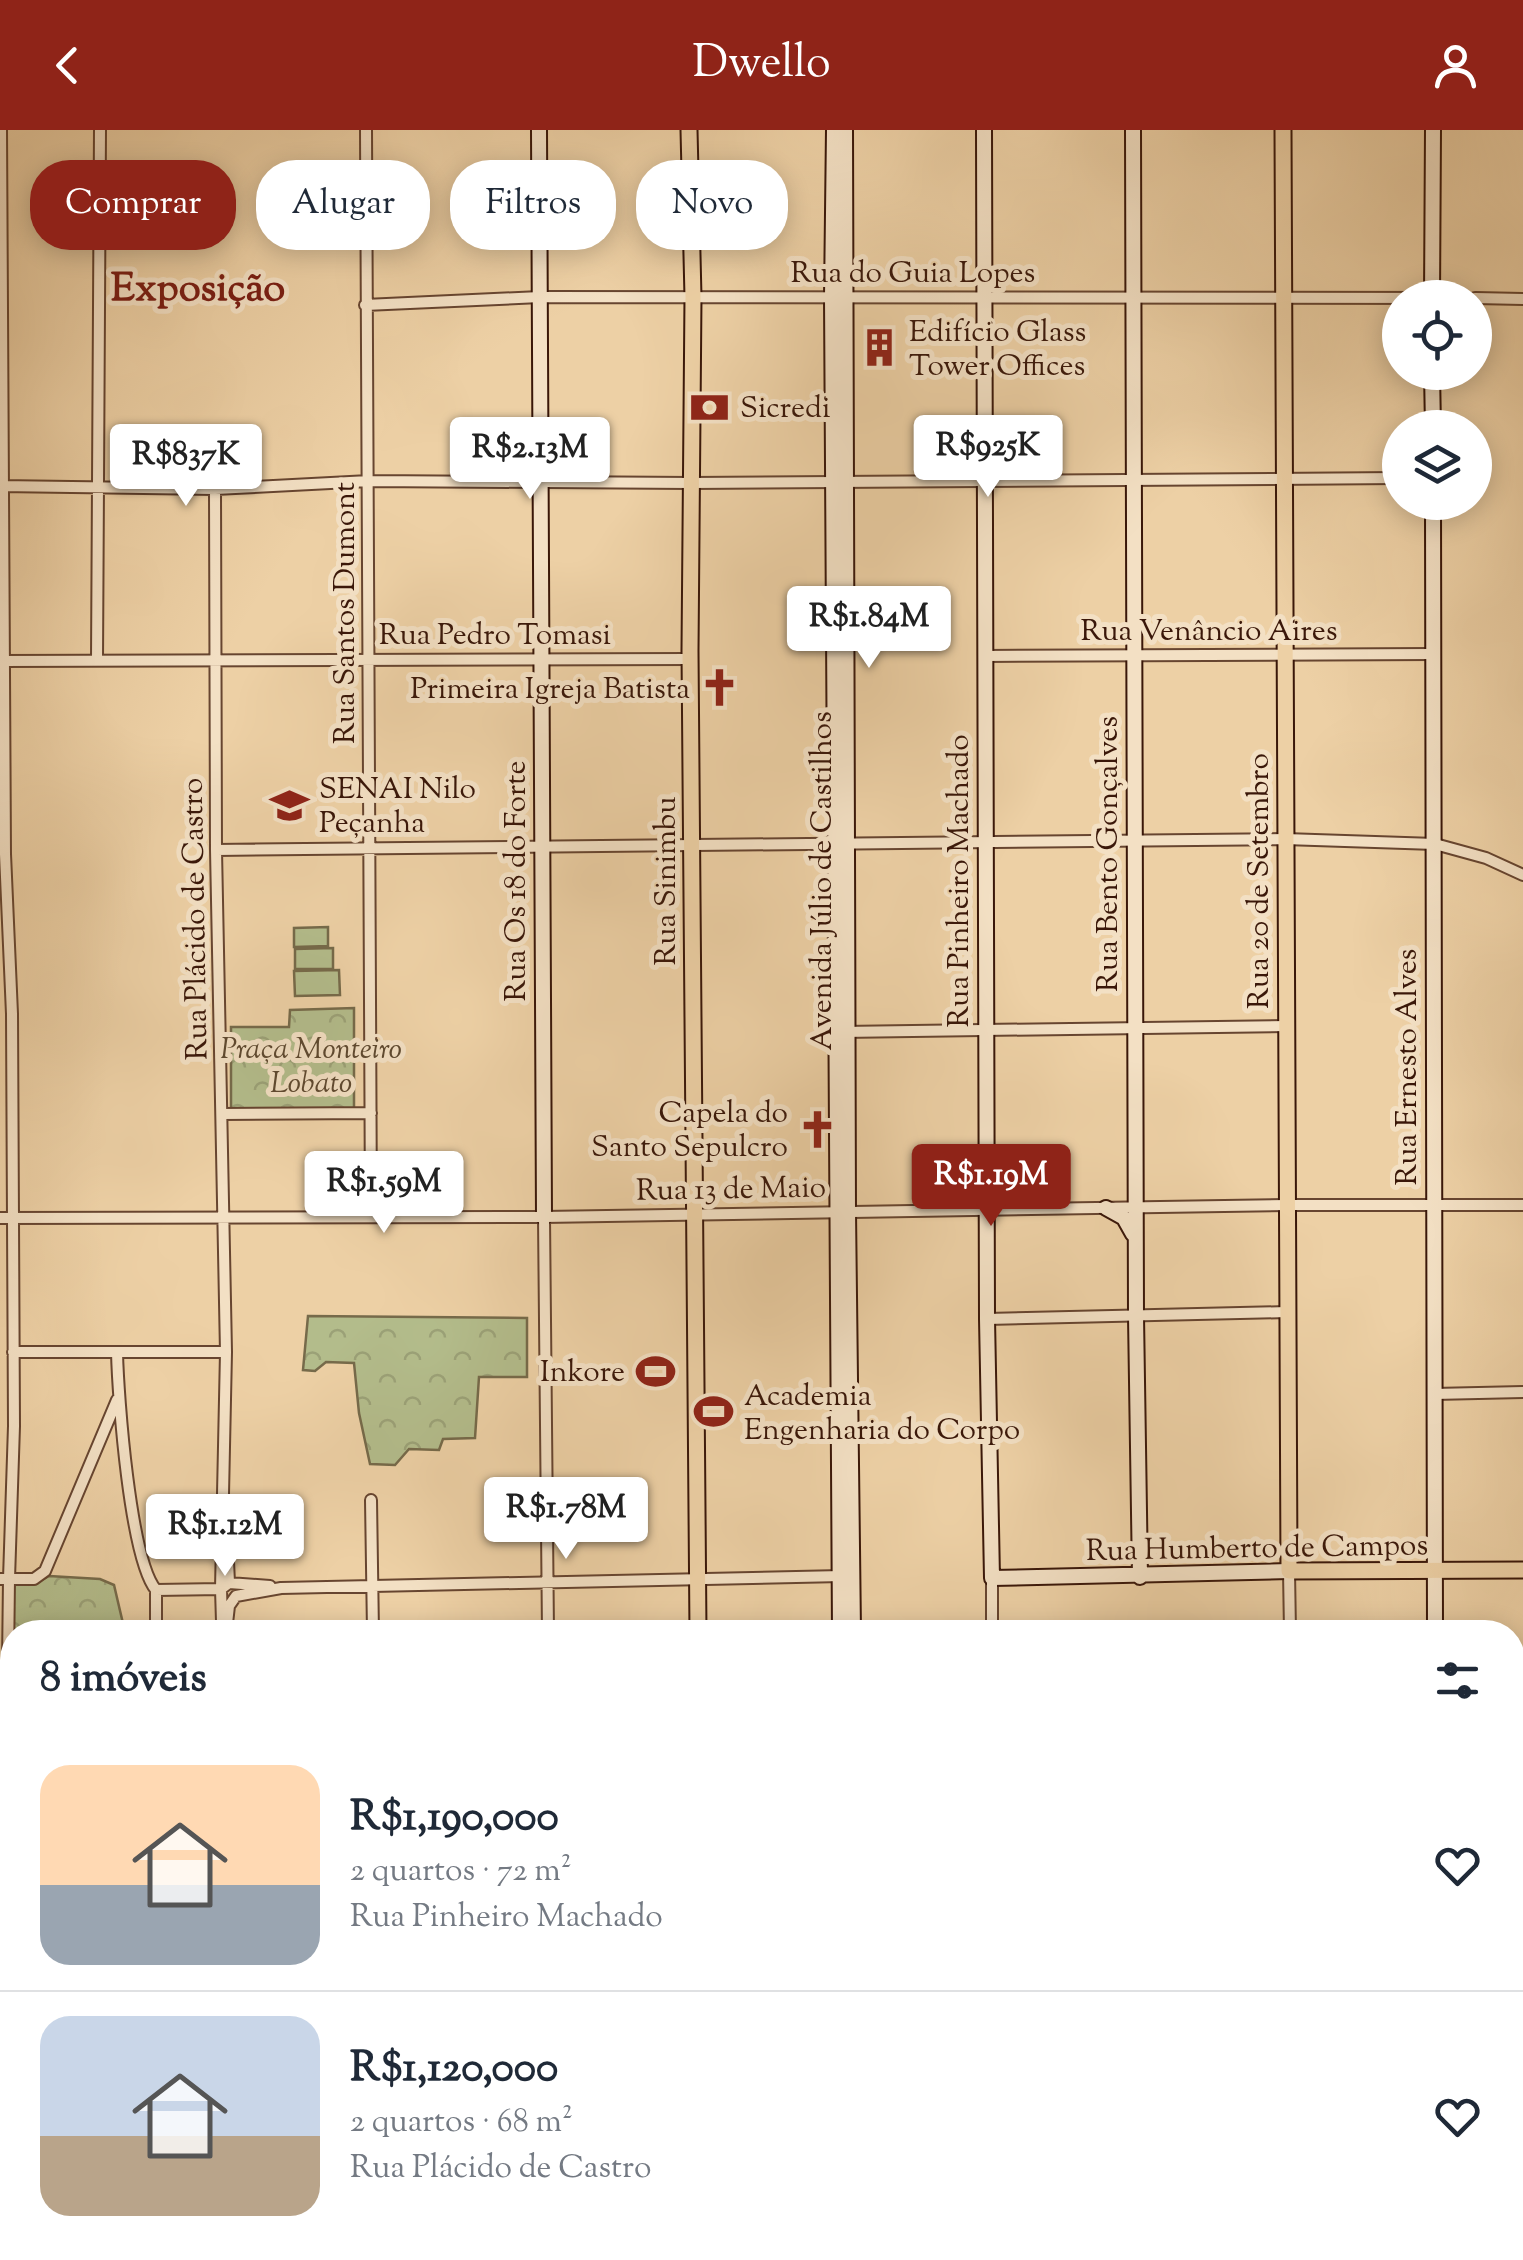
<!DOCTYPE html>
<html lang="pt">
<meta charset="utf-8">
<style>
body{margin:0;font-family:"Sorts Mill Goudy",serif;background:#f2f2f3;color:#1f2937;height:100vh;display:flex;flex-direction:column;font-size:38px;white-space:nowrap}
*{box-sizing:border-box;margin:0}
p{font-size:32px;color:#747a83}
.icon{flex:none;width:55px;height:55px;fill:none;stroke:currentColor;stroke-width:2;stroke-linecap:round;stroke-linejoin:round}
.map{position:relative;flex:1;overflow:hidden}
.sheet{position:absolute;left:0px;top:1490px;width:1525px;height:640px;display:flex;flex-direction:column;background:#fff;border-radius:40px 40px 0 0;box-shadow:0 5px 25px #0003}
.sheet>*{flex:none}
.hud{position:absolute;left:30px;top:30px;width:1000px;height:90px;display:flex;gap:20px}
.fabs{position:absolute;left:1382px;top:150px;display:grid;gap:20px}
.fabs a{display:grid;place-items:center;width:110px;height:110px;border-radius:50%;background:#fff;box-shadow:0 5px 25px #0003;font-size:50px}
.price{position:absolute;translate:-50% -85px;padding:0 22px;border-radius:10px;background:#fff;color:#222;font-size:32px;line-height:65px;filter:drop-shadow(0 2px 5px #0008)}
.price::after{content:'';position:absolute;left:50%;top:60px;width:30px;height:22px;margin-left:-15px;background:inherit;clip-path:polygon(0 0,100% 0,50% 100%)}
.price.current{background:#8f2418;color:#fff}
ul{padding:0;list-style:none}
li{display:flex;align-items:center;gap:30px;height:250px;padding:0 40px}
li+li{border-top:2px solid #e0e1e3}
li span{display:grid;place-items:center;flex:none;width:280px;height:200px;border-radius:30px;color:#555}
li>.icon{margin-inline-start:auto}
span .icon{width:120px;height:120px;fill:#fffc;stroke-width:1}
li b{font-size:42px}
h2{display:flex;justify-content:space-between;align-items:center;height:120px;padding:0 40px;font-size:42px}
.chip{padding:0 35px;border-radius:40px;background:#fff;box-shadow:0 5px 25px #0003;font-size:35px;line-height:90px}
.chip.current{background:#8f2418;color:#fff}
header{display:flex;justify-content:space-between;align-items:center;height:130px;padding:0 40px;background:#8f2418;color:#fff;font-size:45px;font-weight:600}
.map>svg:first-child{display:block}
</style>
<header><svg class="icon" aria-label="back" viewBox="0 0 24 24"><path d="M15 5l-7 7 7 7"/></svg>Dwello<svg class="icon" aria-label="person" viewBox="0 0 24 24"><circle cx="12" cy="8" r="4"/><path d="M4 21q1-7 8-7t8 7"/></svg></header>
<div class="map">
<svg width="1523" height="2130" viewBox="0 0 1523 2130">
<defs>
<pattern id="forest-crowns" width="20" height="18" patternUnits="userSpaceOnUse" patternTransform="scale(2.5)"><rect width="20" height="18" fill="#b3bc8b"/><path d="M2 6a3 3 0 1 1 6 0M12 15a3 3 0 1 1 6 0" fill="none" stroke="#9ba177"/></pattern>
</defs>
<rect width="100%" height="100%" fill="#edd0a5"/>
<filter id="stains"><feTurbulence type="fractalNoise" baseFrequency=".002" numOctaves="4"/><feColorMatrix values="0 0 0 0 .2 0 0 0 0 .09 0 0 0 0 .02 0 0 0 .5 -.17"/></filter>
<radialGradient id="worn" r=".72"><stop offset=".6" stop-color="#630" stop-opacity="0"/><stop offset="1" stop-color="#630" stop-opacity=".3"/></radialGradient>
<!-- green -->
<path fill="#b3bc8b" stroke="#766a4a" stroke-width="2.5" d="M328 797V816L294 817V798Z
M333 818V839H295V819Z
M339 840 340 865 295 866 294 841Z"/>
<!-- forest -->
<path fill="url(#forest-crowns)" stroke="#766a4a" stroke-width="2.5" d="M354 878V978L231 979V897H289L290 880Z
M308 1186 527 1188V1247H479L475 1308 443 1309 439 1320 409 1319 395 1335 370 1334 359 1283 354 1233 326 1232 315 1241 303 1240Z
M49 1446 100 1449 114 1455 125 1502H12L11 1451H40Z
M1274 2118H1366L1375 2130H1288Z"/>
<g fill="none" stroke-linecap="round" stroke-linejoin="round">
<defs>
<path id="street" d="M1 0 5 724 12 884 14 1296 9 1449 5 1784
M366 0 371 1086
M1475 168 1523 169
M365 175 540 167 1461 168
M0 356 215 359 369 351 691 353 1400 348
M215 359 216 720 226 1222 221 1459 222 1492 226 1502
M985 526 1433 524
M1 531 690 529
M97 531 100 0
M216 720 1285 709 1435 714 1486 728 1523 745
M842 902 1286 896
M222 984 371 983
M544 1087 548 1502
M0 1088 544 1087 1286 1075H1523
M987 1189 1287 1182
M13 1222H226
M117 1222C118 1267 130 1429 156 1460
M1434 1264 1523 1262
M371 1370 373 1502
M227 1409 229 1453
M1289 1441 1290 1502
M0 1449H34L45 1441 117 1270
M156 1460 221 1459 229 1453 270 1456
M156 1460V1502
M226 1502 229 1476 236 1466 281 1458 842 1446
M992 1502V1448
M1512 1770H1523
M1512 1889 1523 1890
M1512 1978 1523 1977
M0 2010H12
M1512 2064H1523
M0 2099H12
M103 2118 104 2130
M1097 2118V2130
M555 2130V2118"/>
<path id="secondary" d="M539 0 544 1087
M834 0 832 167 840 1502
M845 0 848 1082 853 1502
M984 0 987 1189 992 1448 1289 1441
M1133 0 1136 1186 1140 1447
M1432 168 1433 0
M1432 242 1433 298
M1433 372 1435 1502
M1106 1078 1124 1088 1133 1104
M0 1784H12
M291 2118V2130
M429 2118V2130
M853 2118 856 2130
M1385 2118 1409 2130
M835 2130 839 2118"/>
<path id="primary" d="M689 0 693 167 690 521 698 1502
M1283 0 1289 1441 1523 1440
M699 2118V2130"/>
<path id="highway" d="M0 1944 12 1948
M0 1962 12 1966
M329 2118 352 2130
M371 2118 395 2130"/>
</defs>
<!-- street casing -->
<use href="#street" stroke="#674530" stroke-width="14"/>
<!-- secondary casing -->
<use href="#secondary" stroke="#3a1709" stroke-width="18"/>
<!-- primary casing -->
<use href="#primary" stroke="#3a1709" stroke-width="19"/>
<!-- highway casing -->
<use href="#highway" stroke="#3a1709" stroke-width="21"/>
<!-- street -->
<use href="#street" stroke="#f3e0c4" stroke-width="10"/>
<!-- secondary -->
<use href="#secondary" stroke="#f3e0c4" stroke-width="14"/>
<!-- primary -->
<use href="#primary" stroke="#edd0a5" stroke-width="15"/>
<!-- highway -->
<use href="#highway" stroke="#edd0a5" stroke-width="18"/>
</g>
<!-- icons -->
<defs>
<symbol id="building-bare" viewBox="-9 -9 18 18"><path d="M-4-6H4V6H1V3H-1V6H-4ZM-2.5-4.3h1.7v1.8h-1.7ZM.8-4.3h1.7v1.8H.8ZM-2.5-1h1.7V.8h-1.7ZM.8-1h1.7V.8H.8Z" fill="#8f2418" stroke="#f3e0c4" stroke-width="2.5" paint-order="stroke"/></symbol>
<symbol id="bank-bare" viewBox="-9 -9 18 18"><path d="M-6-4H6V4H-6ZM0-2.3a2.3 2.3 0 1 0 0 4.6a2.3 2.3 0 1 0 0-4.6Z" fill="#8f2418" stroke="#f3e0c4" stroke-width="2.5" paint-order="stroke"/></symbol>
<symbol id="church-bare" viewBox="-9 -9 18 18"><path d="M-1.2-6h2.4v3.5h3.3v2.4h-3.3V6h-2.4V-.1h-3.3v-2.4h3.3Z" fill="#8f2418" stroke="#f3e0c4" stroke-width="2.5" paint-order="stroke"/></symbol>
<symbol id="university-bare" viewBox="-9 -9 18 18"><path d="M0-5L7-2L0 1L-7-2ZM-4 1L0 2.5L4 1V4Q0 6-4 4Z" fill="#8f2418" stroke="#f3e0c4" stroke-width="2.5" paint-order="stroke"/></symbol>
<symbol id="stadium-bare" viewBox="-9 -9 18 18"><path d="M0-5a6.5 5 0 1 0 0 10a6.5 5 0 1 0 0-10ZM-3.5-1.8h7v3.6h-7Z" fill="#8f2418" stroke="#f3e0c4" stroke-width="2.5" paint-order="stroke"/></symbol>
</defs>
<g fill-rule="evenodd">
<use href="#building-bare" x="852" y="190" width="55" height="55"/>
<use href="#bank-bare" x="682" y="250" width="55" height="55"/>
<use href="#church-bare" x="692" y="530" width="55" height="55"/>
<use href="#university-bare" x="262" y="648" width="55" height="55"/>
<use href="#church-bare" x="790" y="972" width="55" height="55"/>
<use href="#stadium-bare" x="628" y="1214" width="55" height="55"/>
<use href="#stadium-bare" x="686" y="1254" width="55" height="55"/>
</g>
<g text-anchor="middle" stroke-width="10" stroke-linejoin="round" paint-order="stroke">
<!-- street labels -->
<g font-size="30" fill="#3a1709" stroke="#f3e0c4">
<text x="913" y="152">Rua do Guia Lopes</text>
<text transform="translate(344 483) rotate(-90)" y="10">Rua Santos Dumont</text>
<text x="1209" y="510">Rua Venâncio Aires</text>
<text x="495" y="514">Rua Pedro Tomasi</text>
<text transform="translate(1107 724) rotate(-90)" y="10">Rua Bento Gonçalves</text>
<text transform="translate(515 751) rotate(-90)" y="10">Rua Os 18 do Forte</text>
<text transform="translate(665 751) rotate(-90)" y="10">Rua Sinimbu</text>
<text transform="translate(821 751) rotate(-90)" y="10">Avenida Júlio de Castilhos</text>
<text transform="translate(958 751) rotate(-90)" y="10">Rua Pinheiro Machado</text>
<text transform="translate(1258 751) rotate(-90)" y="10">Rua 20 de Setembro</text>
<text transform="translate(194 789) rotate(-91)" y="10">Rua Plácido de Castro</text>
<text transform="translate(1406 937) rotate(-90)" y="10">Rua Ernesto Alves</text>
<text transform="translate(731 1058) rotate(-1)" y="10">Rua 13 de Maio</text>
<text transform="translate(1257 1417) rotate(-1)" y="10">Rua Humberto de Campos</text>
</g>
<!-- poi labels -->
<g font-size="30" fill="#3a1709" stroke="#f3e0c4" text-anchor="start">
<text x="909" y="211">Edifício Glass<tspan x="909" dy="34">Tower Offices</tspan></text>
<text x="740" y="287">Sicredi</text>
<text x="690" y="568" text-anchor="end">Primeira Igreja Batista</text>
<text x="319" y="668">SENAI Nilo<tspan x="319" dy="34">Peçanha</tspan></text>
<text x="788" y="992" text-anchor="end">Capela do<tspan x="788" dy="34">Santo Sepulcro</tspan></text>
<text x="625" y="1251" text-anchor="end">Inkore</text>
<text x="744" y="1275">Academia<tspan x="744" dy="34">Engenharia do Corpo</tspan></text>
</g>
<!-- park labels -->
<g font-size="30" font-style="italic" fill="#5e4930" stroke="#f3e0c4">
<text x="311" y="928">Praça Monteiro<tspan x="311" dy="34">Lobato</tspan></text>
</g>
<!-- district labels -->
<g font-size="40" font-weight="bold" fill="#7a1f14" stroke="#f3e0c4">
<text x="198" y="170">Exposição</text>
</g>
</g>
<rect width="100%" height="100%" filter="url(#stains)"/>
<rect width="100%" height="100%" fill="url(#worn)"/>
</svg>
<div class="fabs">
<a><svg class="icon" aria-label="locate" viewBox="0 0 24 24"><circle cx="12" cy="12" r="6"/><path d="M12 2v4M12 18v4M2 12h4M18 12h4"/></svg></a>
<a><svg class="icon" aria-label="layers" viewBox="0 0 24 24"><path d="M12 4l9 5-9 5-9-5zM3 14l9 5 9-5"/></svg></a>
</div>
<b class="price" style="left:988px;top:370px">R$925K</b>
<b class="price" style="left:530px;top:372px">R$2.13M</b>
<b class="price" style="left:186px;top:379px">R$837K</b>
<b class="price" style="left:869px;top:541px">R$1.84M</b>
<b class="price current" style="left:991px;top:1099px">R$1.19M</b>
<b class="price" style="left:384px;top:1106px">R$1.59M</b>
<b class="price" style="left:566px;top:1432px">R$1.78M</b>
<b class="price" style="left:225px;top:1449px">R$1.12M</b>
<div class="hud">
<a class="chip current">Comprar</a>
<a class="chip">Alugar</a>
<a class="chip">Filtros</a>
<a class="chip">Novo</a>
</div>
<section class="sheet">
<h2>8 imóveis<svg class="icon" aria-label="filters" viewBox="0 0 24 24"><path d="M4 7h16M4 17h16"/><circle cx="9" cy="7" r="2"/><circle cx="15" cy="17" r="2"/></svg></h2>
<ul>
<li><span style="background:linear-gradient(#ffd9b3 60%,#9aa5b1 0)"><svg class="icon" aria-label="home" viewBox="0 0 24 24"><path d="M3 11l9-7 9 7M6 9v11h12V9"/></svg></span><div><b>R$1,190,000</b><p>2 quartos · 72 m²</p><p>Rua Pinheiro Machado</p></div><svg class="icon" aria-label="heart" viewBox="0 0 24 24"><path d="M12 20l-8-8c-3-5 5-10 8-4 3-6 11-1 8 4z"/></svg></li>
<li><span style="background:linear-gradient(#c9d6e8 60%,#b9a48a 0)"><svg class="icon" aria-label="home" viewBox="0 0 24 24"><path d="M3 11l9-7 9 7M6 9v11h12V9"/></svg></span><div><b>R$1,120,000</b><p>2 quartos · 68 m²</p><p>Rua Plácido de Castro</p></div><svg class="icon" aria-label="heart" viewBox="0 0 24 24"><path d="M12 20l-8-8c-3-5 5-10 8-4 3-6 11-1 8 4z"/></svg></li>
</ul>
</section>
</div>
